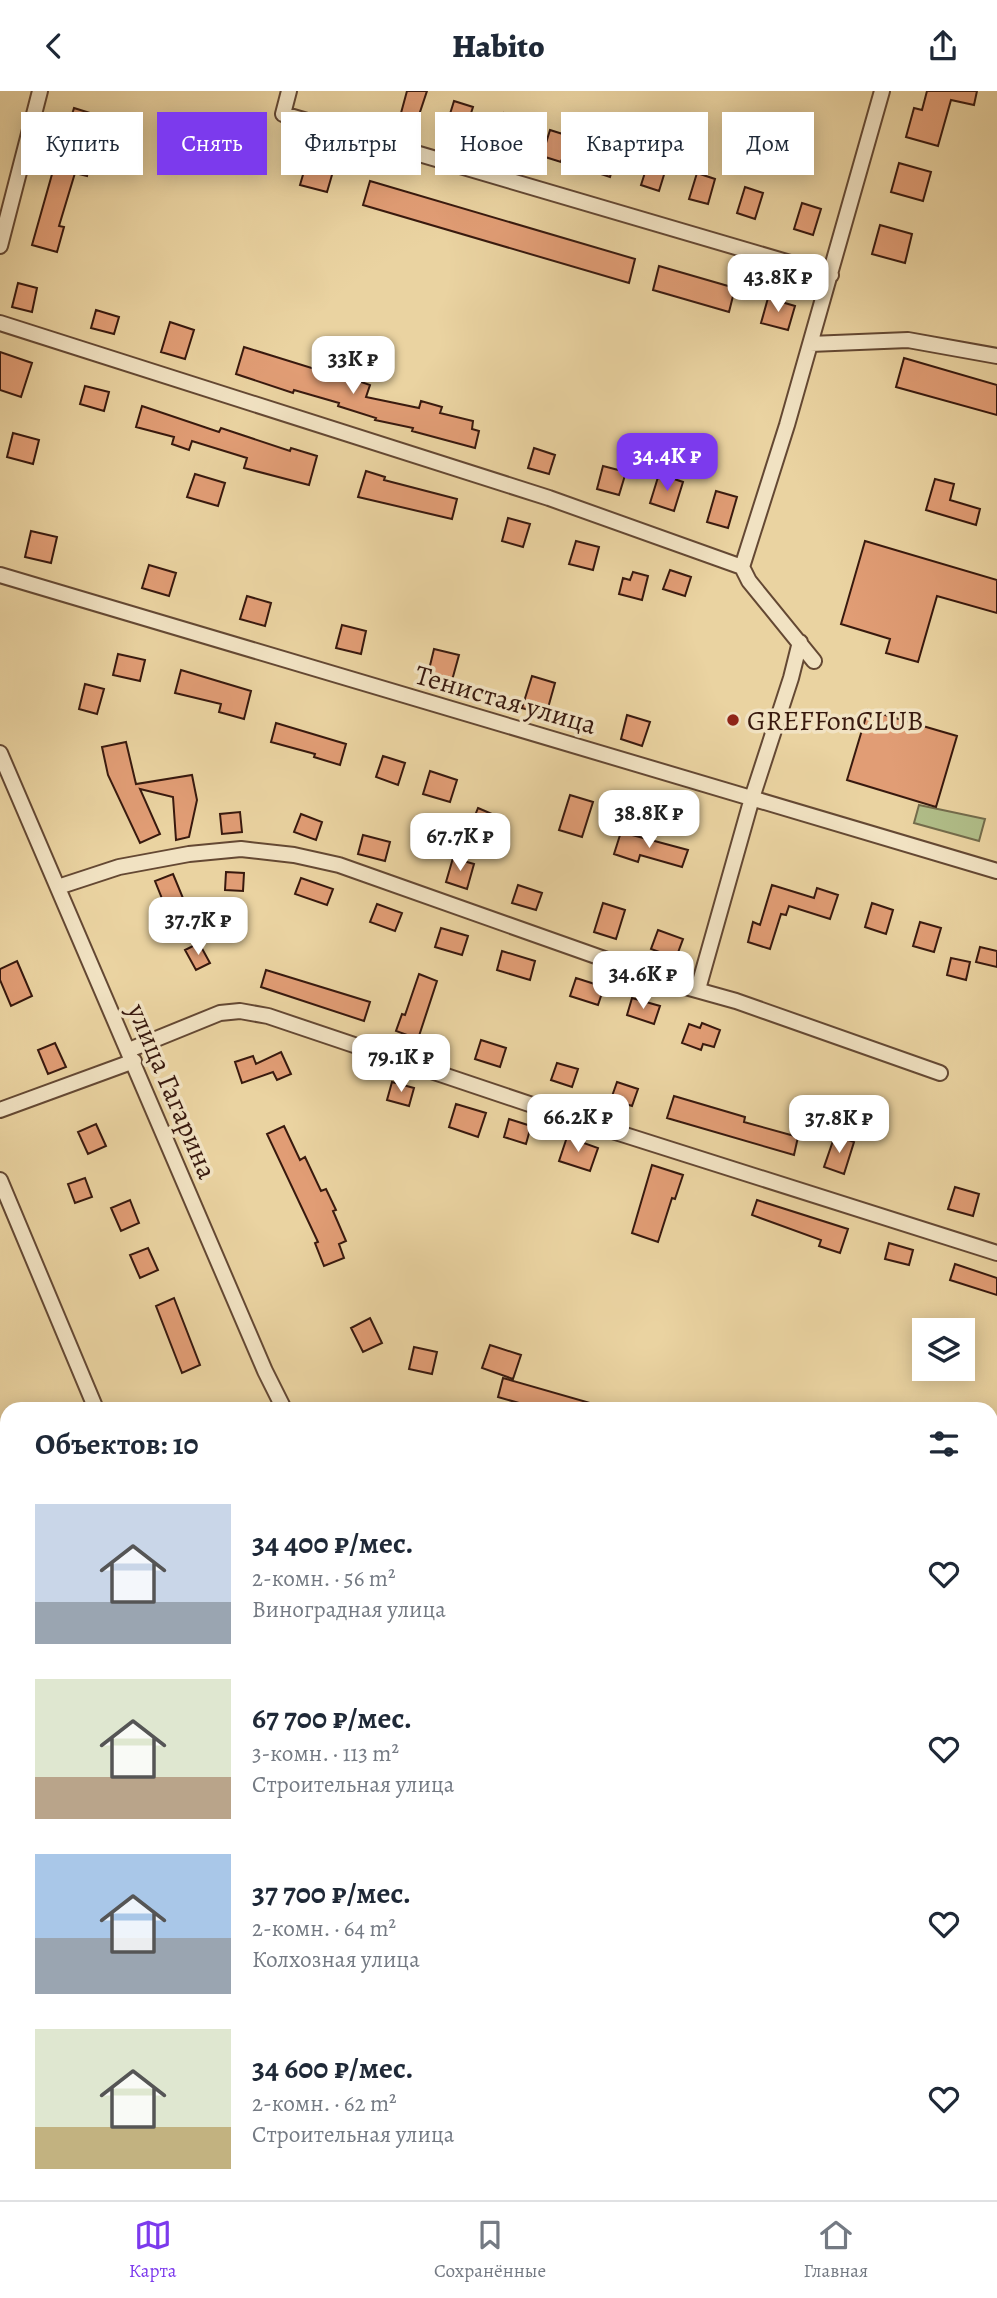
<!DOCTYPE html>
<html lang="ru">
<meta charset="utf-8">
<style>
body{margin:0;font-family:Alegreya,serif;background:#f6f6f7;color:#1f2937;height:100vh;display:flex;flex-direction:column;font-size:26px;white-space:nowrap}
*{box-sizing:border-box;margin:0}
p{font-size:23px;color:#747a83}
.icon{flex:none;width:38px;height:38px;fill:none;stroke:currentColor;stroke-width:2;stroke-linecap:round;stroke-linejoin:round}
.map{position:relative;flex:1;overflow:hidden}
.panel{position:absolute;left:0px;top:1311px;width:998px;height:800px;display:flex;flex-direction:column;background:#fff;border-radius:21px 21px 0 0;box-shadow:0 4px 18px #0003}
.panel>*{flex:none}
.top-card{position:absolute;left:21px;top:21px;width:956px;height:63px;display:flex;gap:14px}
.buttons{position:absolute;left:912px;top:1227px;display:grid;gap:14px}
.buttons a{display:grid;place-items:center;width:63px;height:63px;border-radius:0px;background:#fff;box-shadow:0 4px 18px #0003;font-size:35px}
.price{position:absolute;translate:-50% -60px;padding:0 16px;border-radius:14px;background:#fff;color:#222;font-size:23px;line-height:46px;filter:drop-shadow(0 2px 4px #0008)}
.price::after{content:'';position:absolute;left:50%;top:42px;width:21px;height:16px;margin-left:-10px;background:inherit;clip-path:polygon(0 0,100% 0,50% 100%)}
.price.selected{background:#7c3aed;color:#fff}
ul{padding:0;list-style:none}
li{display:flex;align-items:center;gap:21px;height:175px;padding:0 35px}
li span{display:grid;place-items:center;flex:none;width:196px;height:140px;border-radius:0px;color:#555}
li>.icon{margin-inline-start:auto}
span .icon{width:84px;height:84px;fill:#fffc;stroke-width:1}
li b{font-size:30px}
h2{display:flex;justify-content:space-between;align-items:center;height:84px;padding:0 35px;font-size:30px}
.chip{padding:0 24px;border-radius:0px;background:#fff;box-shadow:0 4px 18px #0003;font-size:24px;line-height:63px}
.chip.selected{background:#7c3aed;color:#fff}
header{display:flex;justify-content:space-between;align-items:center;height:91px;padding:0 35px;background:#fff;font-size:32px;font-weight:800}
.menu{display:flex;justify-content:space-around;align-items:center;height:98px;border-top:2px solid #e0e1e3;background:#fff;font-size:19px;color:#747a83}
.menu a{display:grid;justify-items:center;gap:4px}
.menu .selected{color:#7c3aed}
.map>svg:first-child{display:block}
</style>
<header><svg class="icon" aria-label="back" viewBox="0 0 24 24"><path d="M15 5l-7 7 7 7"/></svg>Habito<svg class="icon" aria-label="share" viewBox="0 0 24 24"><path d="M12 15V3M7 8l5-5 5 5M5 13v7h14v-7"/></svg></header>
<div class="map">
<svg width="997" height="2109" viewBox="0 0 997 2109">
<rect width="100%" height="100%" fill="#ead3a1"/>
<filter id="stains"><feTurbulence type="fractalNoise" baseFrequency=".00286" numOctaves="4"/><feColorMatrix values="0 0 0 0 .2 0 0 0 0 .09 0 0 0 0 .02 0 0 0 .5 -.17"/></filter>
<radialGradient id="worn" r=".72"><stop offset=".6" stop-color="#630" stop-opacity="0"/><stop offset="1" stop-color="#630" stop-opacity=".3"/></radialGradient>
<!-- green -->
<path fill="#b1be89" stroke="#746c4c" stroke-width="2" d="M919 714 985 728 979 750 914 732Z"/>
<!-- building -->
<path fill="#e19d75" stroke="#38190e" stroke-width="2" d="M407 0H427L418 27 401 22Z
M927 0H977L974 14 951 9 938 55 906 46 914 17 922 19Z
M454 10 473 16 465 41 446 36Z
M74 17 93 23 82 61 92 64 87 85 75 82 59 135 64 136 57 161 32 154 60 55 62 56Z
M504 22 523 28 515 54 496 48Z
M550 39 569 45 561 71 542 65Z
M228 49 255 56 249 80 222 73Z
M600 54 618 60 610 86 592 80Z
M649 69 667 74 659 100 641 94Z
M307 70 334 77 327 101 300 94Z
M899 72 931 81 923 110 891 101Z
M697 82 715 88 708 113 689 108Z
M370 90 635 168 629 192 363 114Z
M745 96 763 102 755 128 737 122Z
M802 112 821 118 813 144 794 138Z
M880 134 912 143 905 172 872 163Z
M659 175 735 197 729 221 653 199Z
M18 192 37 197 32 221 12 216Z
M768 207 795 215 788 239 761 232Z
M96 219 119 226 114 243 91 237Z
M170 231 194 239 185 268 161 261Z
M244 256 318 279 322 263 340 268 336 282 370 294 366 306 419 317 421 310 442 316 440 322 473 330 472 338 479 340 475 357 412 340 413 337 375 329 376 327 338 315 339 312 294 299 293 302 236 283Z
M0 261 32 272 21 306 0 299Z
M904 267 997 294V324L896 296Z
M85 295 109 301 104 320 80 313Z
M142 315 219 341 221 337 290 360 291 357 317 365 309 394 244 377 247 367 192 350 189 359 172 353 174 346 136 336Z
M13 342 39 349 33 373 7 366Z
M534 357 555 364 549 383 528 377Z
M603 375 626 381 619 404 597 398Z
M366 380 385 386 384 389 457 408 452 428 358 406Z
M195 383 225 392 218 415 187 406Z
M659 383 683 391 674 420 650 412Z
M935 388 954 393 950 409 980 418 976 434 926 419Z
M716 400 737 406 728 437 707 431Z
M508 427 530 433 523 456 502 450Z
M31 440 57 446 51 472 25 466Z
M576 450 599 456 593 479 569 473Z
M865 450 997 489V522L937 505 918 571 886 562 890 548 841 533Z
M149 474 176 482 169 505 142 497Z
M670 479 691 486 685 505 663 498Z
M633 481 648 485 642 509 619 503 623 487 630 489Z
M247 505 271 512 265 535 240 528Z
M342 534 366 540 361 563 336 557Z
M434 558 459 564 451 593 427 587Z
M118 563 145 569 140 590 113 584Z
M181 579 251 600 244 628 219 621 221 613 175 602Z
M532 585 555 592 546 624 522 617Z
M85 593 104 598 97 623 79 618Z
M868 619 957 645 936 716 847 689Z
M627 624 650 631 642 655 621 648Z
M276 632 346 653 340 674 314 666 315 663 271 651Z
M126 651 136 693 192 684 197 709 189 746 176 749 173 706 140 698 160 743 140 752 108 684 102 656Z
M383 665 405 672 398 694 376 686Z
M430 680 457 689 450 711 423 703Z
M570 704 593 711 582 746 559 739Z
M478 717 499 726 489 751 468 742Z
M240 721 242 741 222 743 220 723Z
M301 723 322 731 316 749 294 741Z
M621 741 688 759 682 776 640 764 638 771 614 763Z
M363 744 390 751 385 770 358 763Z
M453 767 474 773 467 798 446 791Z
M226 781 244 782 243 800 225 799Z
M173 783 185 812 167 820 155 790Z
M301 787 333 798 327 814 295 803Z
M518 794 542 802 536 819 512 812Z
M772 794 814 807 817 797 838 804 830 828 789 815 786 824 781 823 770 858 748 851 753 831 760 834Z
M603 812 625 819 616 848 594 841Z
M872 812 893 819 886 843 865 836Z
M377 813 402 822 395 840 370 831Z
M920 831 941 837 934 861 913 855Z
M441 837 468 845 462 864 435 856Z
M658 839 683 848 676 867 651 858Z
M199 852 210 872 196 879 185 859Z
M980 856 997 860V876L976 871Z
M502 860 535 870 530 889 497 879Z
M951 867 970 871 966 889 947 884Z
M17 870 32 905 11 915 0 889V878Z
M266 879 370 911 364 930 261 896Z
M419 883 437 890 418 948 396 940 402 923 405 924Z
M576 887 604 896 598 914 570 905Z
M632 907 660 915 654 933 627 924Z
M702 932 720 939 714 956 703 953 701 959 682 952 689 933 700 937Z
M481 949 506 957 500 976 475 968Z
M55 952 66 976 48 983 38 959Z
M281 961 291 983 277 989 273 981 242 992 235 971 253 965 256 973Z
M557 972 578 978 572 996 551 989Z
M392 991 414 997 409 1015 387 1009Z
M617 991 638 998 632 1015 611 1008Z
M674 1005 745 1026 744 1031 798 1046 794 1064 667 1027Z
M456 1013 486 1022 478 1046 449 1036Z
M509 1028 531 1035 526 1053 504 1046Z
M96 1033 106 1055 88 1063 78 1041Z
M284 1035 300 1069 305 1066 321 1100 326 1098 336 1119 333 1120 346 1150 339 1153 344 1167 324 1175 315 1152 318 1151 267 1043Z
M835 1044 854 1051 844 1083 824 1076Z
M567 1046 598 1057 590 1080 559 1070Z
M652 1074 683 1084 675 1108 672 1107 658 1151 632 1142Z
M85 1087 92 1106 75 1112 68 1093Z
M955 1096 979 1103 973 1125 948 1118Z
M130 1109 139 1132 121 1140 111 1117Z
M757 1109 848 1138 840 1162 819 1155 821 1149 752 1124Z
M889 1152 913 1159 909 1174 885 1168Z
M148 1157 158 1179 140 1187 130 1164Z
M955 1173 997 1187V1204L950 1189Z
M174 1207 200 1274 182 1282 156 1215Z
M370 1227 382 1252 363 1261 351 1237Z
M490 1254 521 1264 513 1288 482 1277Z
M414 1256 437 1261 432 1283 409 1278Z
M503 1287 597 1314V1318H540L498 1306Z"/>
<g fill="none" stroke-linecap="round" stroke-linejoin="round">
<defs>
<path id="minor" d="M289 0 283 23 831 184
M0 155 40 0
M0 232 549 407 742 476 749 490 814 570
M810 253 908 249 997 265
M742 476 787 334 882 0
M0 484 997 780
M0 662 265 1280 284 1318
M58 796 119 776 189 763 241 758 294 764 339 774 675 893 736 910 940 982
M698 898 752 707 791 587 800 551
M129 959 220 922 240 920 268 925 562 1024 997 1162
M0 1019 134 970
M0 1089 96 1318
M990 1414 997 1413
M0 1464 7 1479
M990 1490 997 1504
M0 1578H7
M0 2087 7 2086
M276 2104 279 2109
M625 2104 628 2109
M957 2104 959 2109"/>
</defs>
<!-- minor casing -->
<use href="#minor" stroke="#644833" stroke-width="18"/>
<!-- path -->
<path stroke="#38190e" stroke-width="2.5" stroke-dasharray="5 3.5" stroke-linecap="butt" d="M470 2104 473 2109"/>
<!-- minor -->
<use href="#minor" stroke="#f1e2c2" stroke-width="14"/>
</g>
<!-- markers -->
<circle fill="#8f2418" stroke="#f1e2c2" stroke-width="2.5" cx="733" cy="629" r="7"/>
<g text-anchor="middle" stroke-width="7" stroke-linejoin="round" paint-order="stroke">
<!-- street labels -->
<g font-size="28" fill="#38190e" stroke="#f1e2c2">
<text transform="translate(506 608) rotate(16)" y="10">Тенистая улица</text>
<text transform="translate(173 1000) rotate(67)" y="10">улица Гагарина</text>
</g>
<!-- poi labels -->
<g font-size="28" fill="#38190e" stroke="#f1e2c2" text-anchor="start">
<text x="747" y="639">GREFFonCLUB</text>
</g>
</g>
<rect width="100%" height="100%" filter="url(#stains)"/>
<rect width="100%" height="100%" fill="url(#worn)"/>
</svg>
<div class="buttons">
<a><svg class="icon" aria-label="layers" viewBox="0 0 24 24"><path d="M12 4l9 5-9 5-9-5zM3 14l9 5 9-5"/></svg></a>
</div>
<b class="price" style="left:778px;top:223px">43.8K ₽</b>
<b class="price" style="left:353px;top:305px">33K ₽</b>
<b class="price selected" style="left:667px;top:402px">34.4K ₽</b>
<b class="price" style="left:649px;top:759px">38.8K ₽</b>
<b class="price" style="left:460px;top:782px">67.7K ₽</b>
<b class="price" style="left:198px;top:866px">37.7K ₽</b>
<b class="price" style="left:643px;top:920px">34.6K ₽</b>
<b class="price" style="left:401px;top:1003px">79.1K ₽</b>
<b class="price" style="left:578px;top:1063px">66.2K ₽</b>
<b class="price" style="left:839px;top:1064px">37.8K ₽</b>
<div class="top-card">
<a class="chip">Купить</a>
<a class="chip selected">Снять</a>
<a class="chip">Фильтры</a>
<a class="chip">Новое</a>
<a class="chip">Квартира</a>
<a class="chip">Дом</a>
</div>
<section class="panel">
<h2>Объектов: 10<svg class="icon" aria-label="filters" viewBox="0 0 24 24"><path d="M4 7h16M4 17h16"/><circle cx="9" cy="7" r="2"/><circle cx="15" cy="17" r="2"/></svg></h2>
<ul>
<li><span style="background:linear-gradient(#c9d6e8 70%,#9aa5b1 0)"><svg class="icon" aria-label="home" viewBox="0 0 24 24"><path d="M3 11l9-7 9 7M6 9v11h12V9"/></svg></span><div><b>34 400 ₽/мес.</b><p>2-комн. · 56 m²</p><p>Виноградная улица</p></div><svg class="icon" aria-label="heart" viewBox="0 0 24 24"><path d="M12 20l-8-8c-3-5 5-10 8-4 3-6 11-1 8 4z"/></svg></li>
<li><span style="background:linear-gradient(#dfe7d0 70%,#b9a48a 0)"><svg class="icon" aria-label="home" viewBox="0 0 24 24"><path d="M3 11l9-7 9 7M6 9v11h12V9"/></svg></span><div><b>67 700 ₽/мес.</b><p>3-комн. · 113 m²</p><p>Строительная улица</p></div><svg class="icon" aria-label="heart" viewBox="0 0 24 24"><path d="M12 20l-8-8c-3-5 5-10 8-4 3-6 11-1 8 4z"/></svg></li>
<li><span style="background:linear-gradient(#a9c7e8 60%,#9aa5b1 0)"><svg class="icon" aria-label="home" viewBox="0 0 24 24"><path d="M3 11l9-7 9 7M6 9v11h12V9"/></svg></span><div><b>37 700 ₽/мес.</b><p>2-комн. · 64 m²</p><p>Колхозная улица</p></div><svg class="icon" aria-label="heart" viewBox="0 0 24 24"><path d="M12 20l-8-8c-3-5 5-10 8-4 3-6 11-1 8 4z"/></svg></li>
<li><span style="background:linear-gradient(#dfe7d0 70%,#c2b280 0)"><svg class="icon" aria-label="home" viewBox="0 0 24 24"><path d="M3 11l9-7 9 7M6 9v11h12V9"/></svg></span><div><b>34 600 ₽/мес.</b><p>2-комн. · 62 m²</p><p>Строительная улица</p></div><svg class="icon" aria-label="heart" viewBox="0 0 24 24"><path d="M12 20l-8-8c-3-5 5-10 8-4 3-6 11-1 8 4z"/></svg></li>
</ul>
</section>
</div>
<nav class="menu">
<a class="selected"><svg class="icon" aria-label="map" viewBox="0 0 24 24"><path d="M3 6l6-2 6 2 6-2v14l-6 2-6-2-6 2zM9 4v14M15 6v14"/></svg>Карта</a>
<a><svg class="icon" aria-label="saved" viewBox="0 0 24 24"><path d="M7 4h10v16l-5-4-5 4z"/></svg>Сохранённые</a>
<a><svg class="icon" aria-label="home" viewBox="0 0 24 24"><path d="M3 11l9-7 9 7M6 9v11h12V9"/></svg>Главная</a>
</nav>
